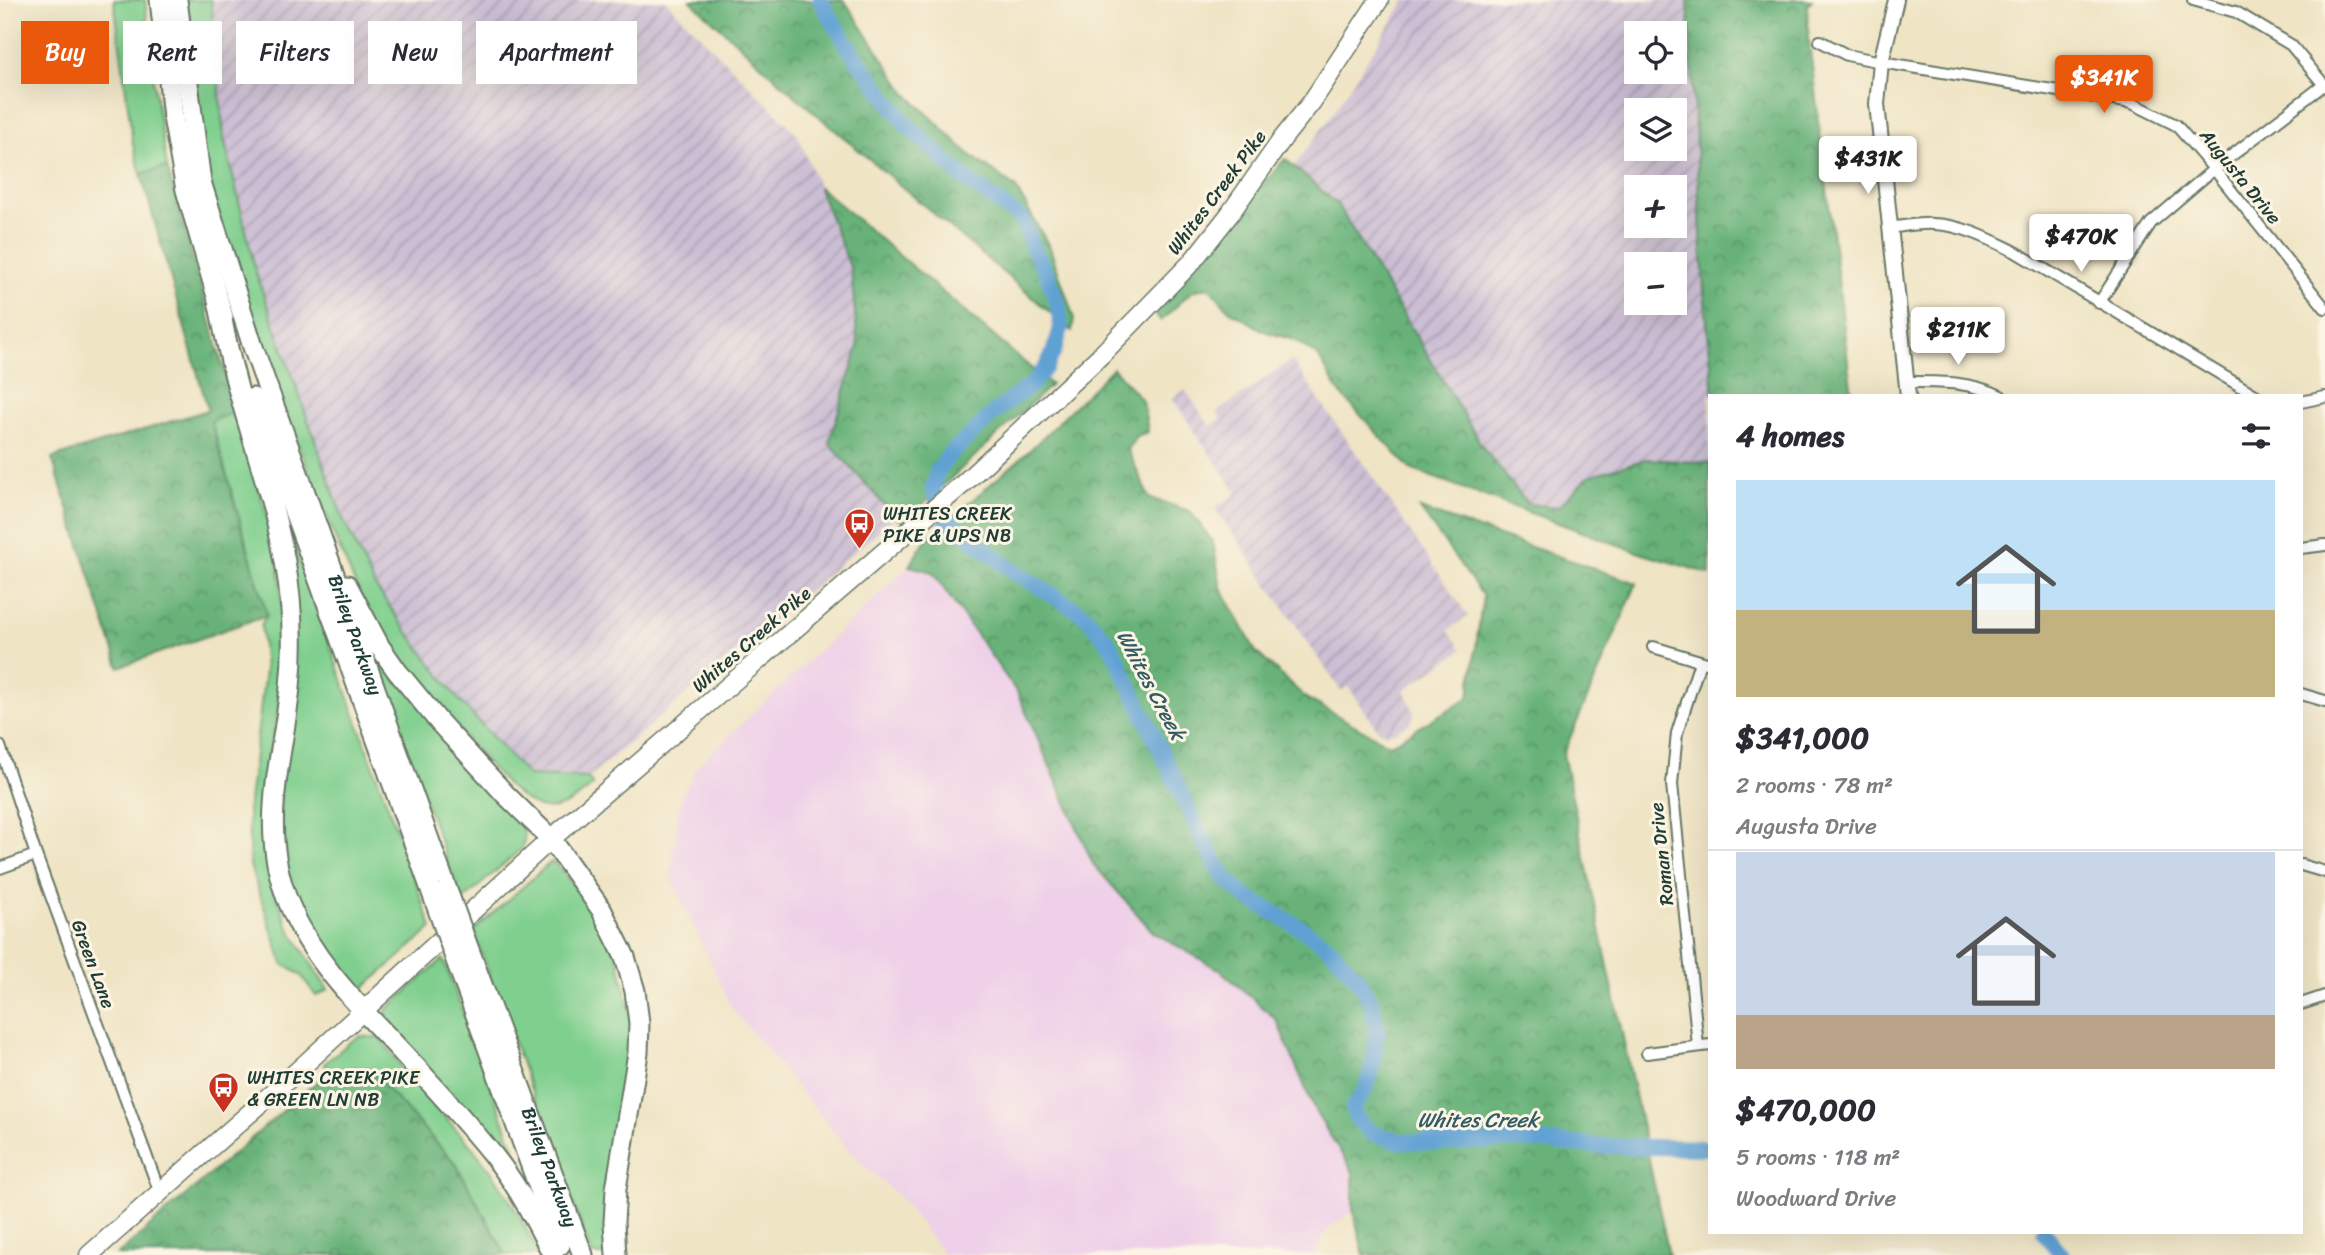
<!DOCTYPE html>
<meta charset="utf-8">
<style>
body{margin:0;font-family:Sriracha,sans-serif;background:#f2f2f3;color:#2b2b33;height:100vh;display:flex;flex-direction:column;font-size:26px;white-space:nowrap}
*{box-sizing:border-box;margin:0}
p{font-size:23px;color:#7c7c81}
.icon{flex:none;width:38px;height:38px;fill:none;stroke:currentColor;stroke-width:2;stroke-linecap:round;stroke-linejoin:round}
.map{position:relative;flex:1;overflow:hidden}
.panel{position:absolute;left:1708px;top:394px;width:595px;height:840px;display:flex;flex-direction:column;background:#fff;border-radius:0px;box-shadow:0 7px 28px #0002}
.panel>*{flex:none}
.banner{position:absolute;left:21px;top:21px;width:665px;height:63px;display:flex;gap:14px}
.buttons{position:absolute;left:1624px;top:21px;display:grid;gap:14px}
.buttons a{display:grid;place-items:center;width:63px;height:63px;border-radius:0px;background:#fff;box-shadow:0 7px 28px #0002;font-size:35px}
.price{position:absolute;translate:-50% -60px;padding:0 16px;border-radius:7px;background:#fff;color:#222;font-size:23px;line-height:46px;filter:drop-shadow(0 2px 4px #0008)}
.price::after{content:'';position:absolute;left:50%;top:42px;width:21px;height:16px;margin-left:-10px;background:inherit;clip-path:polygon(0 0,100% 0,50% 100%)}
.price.active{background:#ea580c;color:#fff}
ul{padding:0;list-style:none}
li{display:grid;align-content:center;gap:14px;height:371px;padding:0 28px}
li+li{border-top:2px solid #e1e1e2}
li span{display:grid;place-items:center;height:217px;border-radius:0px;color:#555}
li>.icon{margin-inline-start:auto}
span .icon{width:126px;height:126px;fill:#fffc;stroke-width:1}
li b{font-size:30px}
h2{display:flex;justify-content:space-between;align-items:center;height:84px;padding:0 28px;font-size:30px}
.tag{padding:0 24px;border-radius:0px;background:#fff;box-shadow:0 7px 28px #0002;font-size:24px;line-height:63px}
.tag.active{background:#ea580c;color:#fff}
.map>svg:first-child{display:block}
</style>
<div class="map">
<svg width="2325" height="1255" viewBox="0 0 2325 1255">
<defs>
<pattern id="industrial-furrows" width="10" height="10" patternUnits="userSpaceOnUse" patternTransform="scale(1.75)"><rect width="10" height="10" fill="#ccbed4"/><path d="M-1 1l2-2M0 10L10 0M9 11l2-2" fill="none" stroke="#a59cad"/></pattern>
<pattern id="forest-crowns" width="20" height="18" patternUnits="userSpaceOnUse" patternTransform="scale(1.75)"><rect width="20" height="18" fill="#67b279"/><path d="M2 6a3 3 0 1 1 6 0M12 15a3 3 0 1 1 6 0" fill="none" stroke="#549264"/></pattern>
</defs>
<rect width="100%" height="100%" fill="#fcf5e5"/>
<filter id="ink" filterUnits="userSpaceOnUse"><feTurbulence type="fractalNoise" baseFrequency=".0143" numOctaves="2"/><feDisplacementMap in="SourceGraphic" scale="14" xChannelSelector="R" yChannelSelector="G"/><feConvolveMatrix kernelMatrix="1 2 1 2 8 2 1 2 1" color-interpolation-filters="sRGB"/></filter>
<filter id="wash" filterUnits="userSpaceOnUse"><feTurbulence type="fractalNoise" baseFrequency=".00686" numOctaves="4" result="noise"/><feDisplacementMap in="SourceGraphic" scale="28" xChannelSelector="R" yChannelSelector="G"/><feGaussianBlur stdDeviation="1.57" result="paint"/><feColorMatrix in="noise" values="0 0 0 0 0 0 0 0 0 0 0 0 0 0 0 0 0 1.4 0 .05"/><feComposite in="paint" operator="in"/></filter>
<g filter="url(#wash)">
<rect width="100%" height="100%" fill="#efe4c4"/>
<!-- built -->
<path fill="#eed0e8" d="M909 566 932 572 1018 694 1093 864 1153 932 1221 971 1276 1019 1316 1113 1353 1172V1210L1327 1230 1314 1255H944L903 1201 853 1155 732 1008 670 876 681 799 697 766Z"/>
<!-- industrial -->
<path fill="url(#industrial-furrows)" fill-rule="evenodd" d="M211 0H665L798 135 851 269 858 347 829 443 895 517 588 778 528 777 459 700 375 586 343 519 256 273 224 137Z
M1406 0H1688L1704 291 1714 395 1710 396V463L1646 459 1589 476 1558 507 1528 505 1484 449 1294 167 1327 122ZM1636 33H1675V72H1636ZM1636 110H1675V149H1636ZM1636 187H1675V226H1636ZM1636 264H1675V303H1636Z
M1292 360 1468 616 1448 630 1462 650 1404 690 1414 712 1413 718 1410 723 1394 732 1385 733 1378 730 1348 686 1341 691 1215 508 1237 493 1172 398 1185 390 1210 426 1221 418 1217 412Z"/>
<!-- green -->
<path fill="#7fcf8e" stroke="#4f8661" stroke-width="2" d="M114 0H145L154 85 167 167 141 174 133 144Z
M182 0H211L224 138 256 273 343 519 375 586 404 627 459 700 528 776 588 778 593 785C558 816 541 817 506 784L418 684 386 642 361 597 335 538 264 358 207 182Z
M236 412 272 533 280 576 283 620 281 671 278 708 263 792 262 824 266 855 274 890 289 928 328 990 316 996 301 975 283 964 250 865 248 810 265 671 261 625 267 615 211 420Z
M292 541 432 928 364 988 353 987 332 965 287 886 279 788 286 542Z
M376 650 520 822C525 832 526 839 521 849L462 901 371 653Z
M551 862 556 864 595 912 618 957 633 1026 610 1255H592L473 931Z
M443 959 535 1204 384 1023 386 1010Z
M360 1036 380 1038 408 1076 472 1147 491 1171 513 1205 540 1255H506L456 1164 368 1068 330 1070 324 1064 350 1042Z"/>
<!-- forest -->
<path fill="url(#forest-crowns)" stroke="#437856" stroke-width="2" d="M690 0H844L906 93 969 154 1016 188 1050 248 1074 318 1072 331 802 102Z
M1688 0H1812L1807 5 1809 41 1852 395H1714L1704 291Z
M1285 159 1337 204 1484 449 1528 504 1558 507 1589 476 1646 459 1710 463V574L1643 554 1410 469 1340 393 1318 356 1294 340 1264 331 1229 310 1209 287 1192 291 1161 321 1153 311Z
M167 167 236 412 211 421 267 615 119 667 52 458 208 410 141 174Z
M818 186 1051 385 904 522 895 517 829 443 858 347 851 269Z
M1113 368 1143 401 1148 432 1136 436 1128 450 1149 498 1190 511 1213 542 1221 587 1256 652 1306 698 1390 745 1469 697 1483 596 1420 509 1637 583 1563 754 1669 1255H1364L1353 1210V1172L1316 1113 1276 1019 1221 971 1153 932 1093 864 1018 694 932 572 909 566 925 541 1029 451Z
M368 1068 456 1164 506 1255H117L330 1070Z"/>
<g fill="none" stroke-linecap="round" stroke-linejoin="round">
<!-- river -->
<path stroke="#60a1d4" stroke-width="16" d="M820 0 851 51 905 123 965 179 1023 220 1032 247 1047 274 1058 305 1061 328 1054 351 1046 367 1032 384 996 411 962 443 949 455 937 472 933 490 944 517 1013 571 1085 615 1111 646 1203 840 1224 877 1246 897 1304 930 1331 949 1357 978 1371 1002 1377 1030 1373 1067 1365 1090 1353 1107 1357 1119 1371 1133 1399 1141 1444 1143 1519 1140 1600 1146 1710 1148
M2044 1232 2062 1255"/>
</g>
</g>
<g filter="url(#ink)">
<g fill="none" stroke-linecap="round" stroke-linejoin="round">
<defs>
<path id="minor" d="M2193 0 2236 12 2291 45 2325 86
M1820 41 1847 55 1881 62 2132 103 2176 125 2214 169 2325 308
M1889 228C1904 226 1919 223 1934 224 1962 225 1989 239 2014 251L2257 396
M2099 303 2151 223 2214 169 2325 84
M1906 382C1940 382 1970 381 2001 396
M2301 402 2325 397
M2301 548 2325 545
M1653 647 1710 664
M2301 694 2325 701
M0 746 36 855 160 1193
M2301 865 2325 872
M0 868 36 855
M2301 1004 2325 996
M1698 1046 1672 784 1677 733 1700 662
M1647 1053 1710 1045"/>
<path id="tertiary" d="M1896 0 1881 62 1877 104 1908 396"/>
<path id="primary" d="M89 1255 293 1075 551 839 964 483 1102 354 1191 263 1229 215 1283 138 1311 103 1379 0"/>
<g id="motorway">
<path d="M160 0 173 117 186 190 223 317"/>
<path id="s1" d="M177 0 201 182 253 347 447 890"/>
<path d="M219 305C226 342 234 377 245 413 263 474 284 534 290 598 293 627 293 658 290 687 282 765 257 829 290 906 314 963 361 1008 402 1052 435 1088 470 1125 500 1164 521 1192 537 1223 553 1255"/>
<path d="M253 398 430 887"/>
<path d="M347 585 380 647 397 671 439 722 505 794 551 839 601 909 625 957 635 991 639 1023 638 1053 616 1189 614 1222 616 1255"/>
<path id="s2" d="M471 955 583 1255"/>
<path d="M458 966 560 1245"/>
</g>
</defs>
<!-- minor casing -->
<use href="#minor" stroke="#687766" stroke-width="14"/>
<!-- tertiary casing -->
<use href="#tertiary" stroke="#687766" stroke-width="18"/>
<!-- primary casing -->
<use href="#primary" stroke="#687766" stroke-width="21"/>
<!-- motorway casing -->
<use href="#motorway" stroke="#687766" stroke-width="23"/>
<!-- minor -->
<use href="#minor" stroke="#fff" stroke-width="10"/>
<!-- tertiary -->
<use href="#tertiary" stroke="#fff" stroke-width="14"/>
<!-- primary -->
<use href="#primary" stroke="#fff" stroke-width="18"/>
<!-- motorway -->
<use href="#motorway" stroke="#fff" stroke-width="19"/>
<defs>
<path id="motorway-bridge" d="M430 887 458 966
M447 890 471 955"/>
</defs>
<!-- motorway-bridge casing -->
<use href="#motorway-bridge" stroke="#687766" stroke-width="23" stroke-linecap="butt"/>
<!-- motorway-bridge -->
<use href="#motorway-bridge" stroke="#fff" stroke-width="19"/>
</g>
</g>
<!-- icons -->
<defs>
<symbol id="bus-pin" viewBox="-11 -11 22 30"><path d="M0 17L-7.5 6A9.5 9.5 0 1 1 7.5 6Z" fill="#c8321e" stroke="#fcf5e5"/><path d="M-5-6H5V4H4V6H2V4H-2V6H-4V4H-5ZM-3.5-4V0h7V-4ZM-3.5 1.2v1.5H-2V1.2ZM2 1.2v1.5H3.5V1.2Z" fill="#fff"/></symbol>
</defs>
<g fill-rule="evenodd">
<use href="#bus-pin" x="842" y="506" width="35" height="47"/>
<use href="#bus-pin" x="206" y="1070" width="35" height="47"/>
</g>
<g text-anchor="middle" stroke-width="6" stroke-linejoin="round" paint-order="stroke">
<!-- street labels -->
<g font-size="19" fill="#1f3d34" stroke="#fcf5e5">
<text transform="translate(2241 176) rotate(51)" y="7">Augusta Drive</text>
<text transform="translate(1216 192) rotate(-53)" y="7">Whites Creek Pike</text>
<text dy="7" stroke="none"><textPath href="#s1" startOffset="662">Briley Parkway</textPath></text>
<text transform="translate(751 639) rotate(-41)" y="7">Whites Creek Pike</text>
<text transform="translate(1661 854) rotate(-96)" y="7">Roman Drive</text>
<text transform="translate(94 964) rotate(70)" y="7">Green Lane</text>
<text dy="7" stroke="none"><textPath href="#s2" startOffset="226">Briley Parkway</textPath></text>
</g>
<!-- poi labels -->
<g font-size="19" fill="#1f3d34" stroke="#fcf5e5" text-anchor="start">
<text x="883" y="520">WHITES CREEK<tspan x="883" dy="22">PIKE &amp; UPS NB</tspan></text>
<text x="247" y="1084">WHITES CREEK PIKE<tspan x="247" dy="22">&amp; GREEN LN NB</tspan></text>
</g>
<!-- water labels -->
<g font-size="21" font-style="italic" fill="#325b64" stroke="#fcf5e5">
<text transform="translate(1151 685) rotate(62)" y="7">Whites Creek</text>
<text x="1478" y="1127">Whites Creek</text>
</g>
</g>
</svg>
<div class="buttons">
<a><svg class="icon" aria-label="locate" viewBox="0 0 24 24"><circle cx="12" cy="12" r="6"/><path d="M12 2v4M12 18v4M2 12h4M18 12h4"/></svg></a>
<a><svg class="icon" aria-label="layers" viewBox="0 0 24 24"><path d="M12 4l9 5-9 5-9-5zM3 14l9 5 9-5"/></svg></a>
<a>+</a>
<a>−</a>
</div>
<b class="price active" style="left:2104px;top:115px">$341K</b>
<b class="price" style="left:1868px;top:196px">$431K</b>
<b class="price" style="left:2081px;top:274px">$470K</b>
<b class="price" style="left:1958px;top:367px">$211K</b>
<div class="banner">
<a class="tag active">Buy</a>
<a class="tag">Rent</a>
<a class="tag">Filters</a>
<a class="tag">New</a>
<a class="tag">Apartment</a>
</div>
<section class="panel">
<h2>4 homes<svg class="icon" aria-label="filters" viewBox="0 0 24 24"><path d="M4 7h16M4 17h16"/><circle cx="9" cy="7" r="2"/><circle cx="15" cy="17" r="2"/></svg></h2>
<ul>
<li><span style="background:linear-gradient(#bfe0f5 60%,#c2b280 0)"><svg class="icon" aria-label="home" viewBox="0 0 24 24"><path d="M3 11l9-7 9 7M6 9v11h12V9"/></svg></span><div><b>$341,000</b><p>2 rooms · 78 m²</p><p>Augusta Drive</p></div></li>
<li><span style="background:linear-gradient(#c9d6e8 75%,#b9a48a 0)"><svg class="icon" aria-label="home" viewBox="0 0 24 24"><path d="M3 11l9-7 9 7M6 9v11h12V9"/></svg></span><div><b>$470,000</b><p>5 rooms · 118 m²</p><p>Woodward Drive</p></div></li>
</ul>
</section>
</div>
